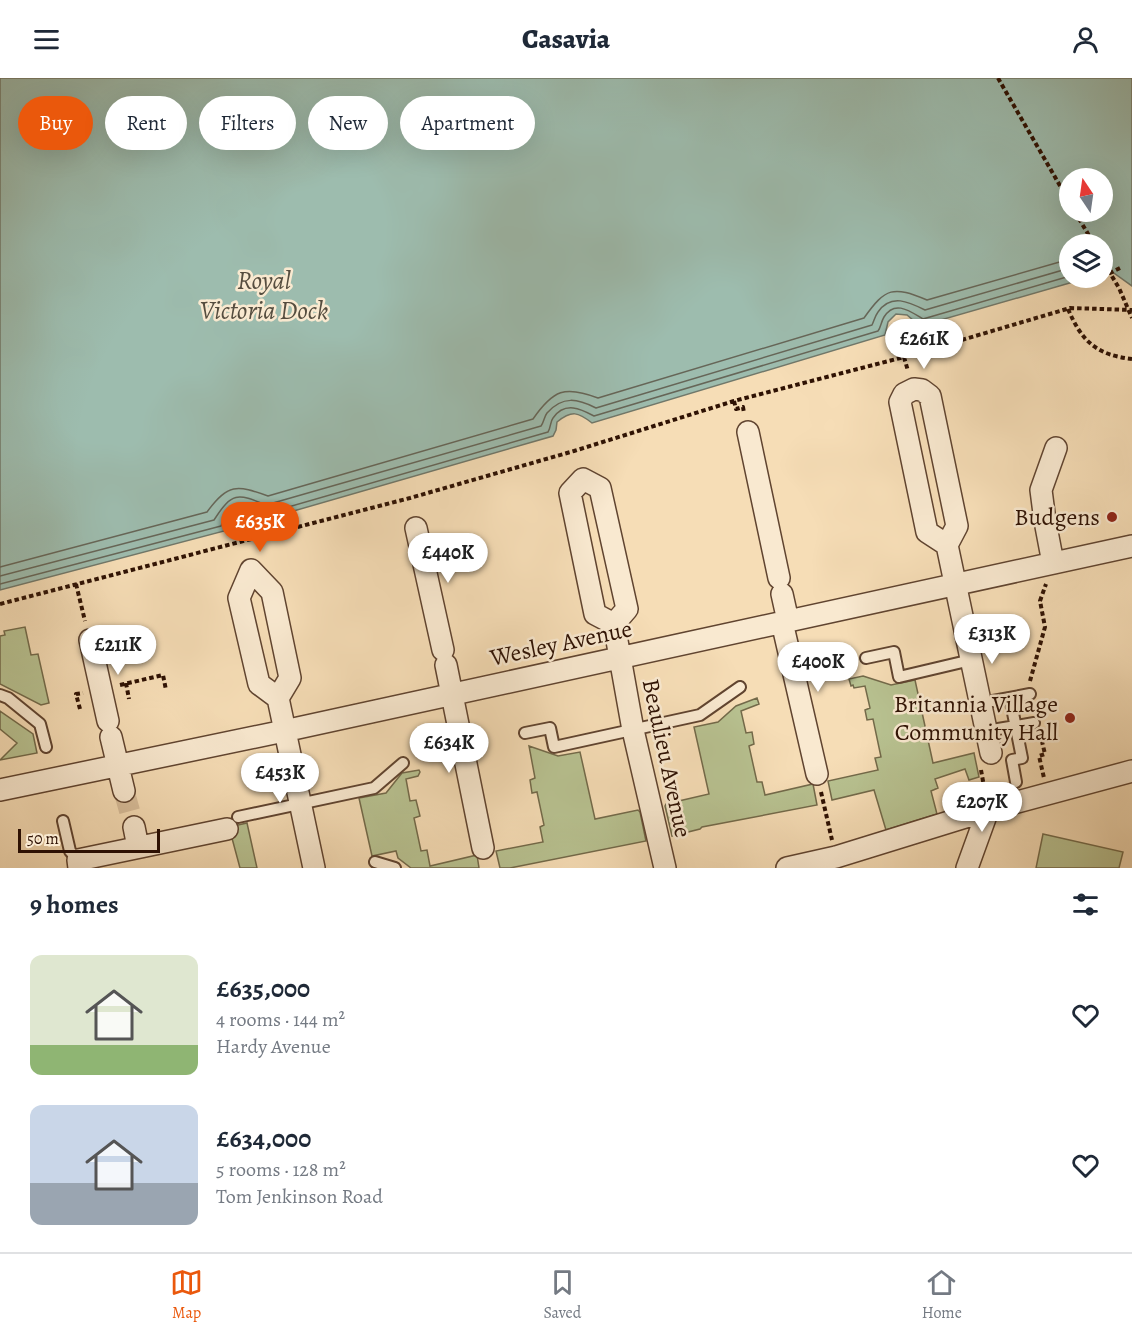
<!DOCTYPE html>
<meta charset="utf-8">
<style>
body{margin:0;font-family:Alegreya,serif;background:#f2f2f3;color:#1f2937;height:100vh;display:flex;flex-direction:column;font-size:22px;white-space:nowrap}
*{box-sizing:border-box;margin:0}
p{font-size:20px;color:#747a83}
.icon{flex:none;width:33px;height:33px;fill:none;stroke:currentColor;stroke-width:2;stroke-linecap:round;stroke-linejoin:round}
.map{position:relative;height:790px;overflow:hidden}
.panel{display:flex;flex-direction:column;background:#fff;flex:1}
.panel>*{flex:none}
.top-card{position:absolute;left:18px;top:18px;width:600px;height:54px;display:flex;gap:12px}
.needle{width:39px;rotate:347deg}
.buttons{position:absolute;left:1059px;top:90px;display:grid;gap:12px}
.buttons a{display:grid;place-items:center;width:54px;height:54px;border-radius:50%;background:#fff;box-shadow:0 6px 24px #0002;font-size:30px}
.scale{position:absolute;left:18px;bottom:15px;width:142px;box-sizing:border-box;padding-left:6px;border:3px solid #2e1103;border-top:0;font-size:16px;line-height:21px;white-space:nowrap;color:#2e1103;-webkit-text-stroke:4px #f9e9d0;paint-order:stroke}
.price{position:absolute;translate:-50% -51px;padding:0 14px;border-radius:21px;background:#fff;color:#222;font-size:20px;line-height:39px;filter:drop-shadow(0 2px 3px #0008)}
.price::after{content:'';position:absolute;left:50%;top:36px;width:18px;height:14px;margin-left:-9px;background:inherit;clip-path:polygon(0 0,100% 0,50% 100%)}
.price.active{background:#ea580c;color:#fff}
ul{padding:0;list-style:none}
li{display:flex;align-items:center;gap:18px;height:150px;padding:0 30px}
li span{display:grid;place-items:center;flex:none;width:168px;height:120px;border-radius:12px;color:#555}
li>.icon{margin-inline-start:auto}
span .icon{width:72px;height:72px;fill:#fffc;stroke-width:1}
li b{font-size:26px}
h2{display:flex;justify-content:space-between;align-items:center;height:72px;padding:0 30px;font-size:26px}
.chip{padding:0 21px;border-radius:27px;background:#fff;box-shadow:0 6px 24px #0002;font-size:21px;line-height:54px}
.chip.active{background:#ea580c;color:#fff}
header{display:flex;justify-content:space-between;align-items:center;height:78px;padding:0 30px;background:#fff;font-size:27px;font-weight:800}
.tab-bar{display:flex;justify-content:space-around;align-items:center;height:84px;border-top:2px solid #e0e1e3;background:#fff;font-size:16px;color:#747a83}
.tab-bar a{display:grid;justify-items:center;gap:3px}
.tab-bar .active{color:#ea580c}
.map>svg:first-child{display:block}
</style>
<header><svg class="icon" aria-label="menu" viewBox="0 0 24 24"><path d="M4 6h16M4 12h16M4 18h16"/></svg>Casavia<svg class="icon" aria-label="person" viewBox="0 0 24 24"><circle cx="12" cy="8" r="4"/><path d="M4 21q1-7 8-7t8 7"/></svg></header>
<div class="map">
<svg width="1132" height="790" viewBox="0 0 1132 790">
<rect width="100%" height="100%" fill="#f6ddb6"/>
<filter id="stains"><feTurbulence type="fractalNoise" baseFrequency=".00333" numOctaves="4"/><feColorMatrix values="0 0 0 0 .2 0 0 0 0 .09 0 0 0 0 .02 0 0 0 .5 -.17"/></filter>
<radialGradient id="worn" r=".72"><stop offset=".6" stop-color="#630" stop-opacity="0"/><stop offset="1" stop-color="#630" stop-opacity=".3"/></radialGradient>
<!-- green -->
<path fill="#b8c291" stroke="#736a4a" stroke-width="1.5" d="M25 549 31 577 38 576 49 625 41 627 0 606V558L5 557 4 553Z
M863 598 891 607 915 602 933 685 974 675 979 699 969 702 965 691 935 701 938 710 931 713 937 736 886 752 874 712 832 722 828 703 878 692 875 680 881 679 873 641 867 642 865 632 870 630 865 608 854 610 853 607 851 608 849 601Z
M757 620 759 626 741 633 746 655 752 654 754 666 749 668 757 704H762L765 717 813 706 817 727 702 749 700 751 672 758 665 728 666 726 709 716 694 649 718 644 736 628Z
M0 633 33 656 37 675 0 682 17 665 0 651Z
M529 668 558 678 580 674 595 741 638 732 640 734 646 763 510 790H500L496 773 543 764 540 749 544 747 537 714 532 715 530 702 535 700Z
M419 692 420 694 418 698 406 701 410 723 416 722 420 738 414 740 421 773 427 772 430 788 477 777 479 790H411L398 780 396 773 372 778 359 720 386 715 402 695Z
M247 745 257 790H240L229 749Z
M1043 756 1123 774 1119 790H1036Z"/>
<!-- water -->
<path fill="#9dbcae" stroke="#71786a" stroke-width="1.5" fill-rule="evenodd" d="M0 0H1132V208L1111 193 1103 195 1102 166H1070V200H1087L920 248 907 237 896 236 888 244 885 257 592 345C578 334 572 332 557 344L556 352 553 358 259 443 248 433H239L231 440 228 452 0 512ZM1070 100H1102V134H1070Z"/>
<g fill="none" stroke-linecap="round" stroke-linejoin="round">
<!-- shore -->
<path stroke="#666658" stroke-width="1.5" d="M0 489 207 434C228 405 237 407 268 418L533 341C553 312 565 307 598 320L864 240C886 209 893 208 927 222L1070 181
M0 498 214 442C232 414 237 415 266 427L541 348C544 344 544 339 547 335 563 317 578 321 596 330L872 247C874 243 875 238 878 234 891 215 909 224 925 232L1070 190
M0 506 221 448 226 436 237 427 250 428 264 436 548 354C551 349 550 344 553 340 565 323 581 331 594 338L878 253C881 249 881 244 884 239 895 221 911 234 923 241L1070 198"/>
<!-- street-tunnel -->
<path stroke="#d8be9b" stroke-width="21" stroke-dasharray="21 10" stroke-linecap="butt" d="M124 713 134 749"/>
<defs>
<path id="lane" d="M866 580 894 574 899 599 971 582
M0 617 8 620 40 646 46 669
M1010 620 1022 680 1012 682 1016 704
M993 623 1030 616
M986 653 1034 645
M525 655 550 650 554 669 700 637 740 609
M238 739 374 710 403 685
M63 743 70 773 78 782
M375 784 395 790"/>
<path id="street" d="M748 354 779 500
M416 450 443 572
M947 467 927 454 900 324 904 316 914 311 922 312 930 318 957 448 947 467 991 675
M1053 485 1045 443 1041 412 1056 370
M782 516 788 543
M782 544 817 696
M614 546 595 536 570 415 583 401 600 410 627 531 614 546 633 652 665 790
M90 562 108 643
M446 587 483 770
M278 620 259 606 239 520 251 492 272 514 290 600 278 620 314 790
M111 659 124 713
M0 712 284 653 1132 468
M134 749 138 769
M79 790 78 782 227 751
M787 790 836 779 988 732 1132 693
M967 790 988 732"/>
</defs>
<!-- lane casing -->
<use href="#lane" stroke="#604430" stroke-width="14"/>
<!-- street casing -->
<use href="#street" stroke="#604430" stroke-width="24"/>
<!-- path -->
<path stroke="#2e1103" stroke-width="4" stroke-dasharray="4.5 3" stroke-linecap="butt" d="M998 0 1070 125
M1075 134 1094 166
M1102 182 1110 195 1112 194
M1120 190 1110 195 1119 210 1132 240
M1068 231C1082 264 1097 277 1132 281
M904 279 908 293
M734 323 736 331 743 329 744 335
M76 506 85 543
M0 526 410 420 574 373 734 323 904 279 1070 230 1132 232
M1030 603 1045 549 1040 523 1046 506
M126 605 129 621
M120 607 163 597 166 612
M80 631 76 616 83 615
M1040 655 1045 676 1039 678 1044 700
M981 692 985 714
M821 714 832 762"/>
<!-- lane -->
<use href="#lane" stroke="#f9e9d0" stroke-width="10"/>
<!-- street -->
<use href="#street" stroke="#f9e9d0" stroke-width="21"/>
</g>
<!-- markers -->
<g fill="#8f2418" stroke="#f9e9d0" stroke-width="2">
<circle cx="1112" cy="439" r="6"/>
<circle cx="1070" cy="640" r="6"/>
</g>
<g text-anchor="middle" stroke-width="5" stroke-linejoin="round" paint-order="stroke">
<!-- poi labels -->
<g font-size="24" fill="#2e1103" stroke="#f9e9d0" text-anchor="end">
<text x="1100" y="447">Budgens</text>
<text x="1058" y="634">Britannia Village<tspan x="1058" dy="28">Community Hall</tspan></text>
</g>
<!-- street labels -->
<g font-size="24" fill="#2e1103" stroke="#f9e9d0">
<text transform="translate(561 565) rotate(-12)" y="8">Wesley Avenue</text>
<text transform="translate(667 680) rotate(78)" y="8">Beaulieu Avenue</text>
</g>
<!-- water labels -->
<g font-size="26" font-style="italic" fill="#554d3f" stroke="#f9e9d0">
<text x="264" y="211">Royal<tspan x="264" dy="30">Victoria Dock</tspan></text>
</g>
</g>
<rect width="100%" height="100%" filter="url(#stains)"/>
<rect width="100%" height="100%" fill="url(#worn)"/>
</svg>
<div class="buttons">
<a><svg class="needle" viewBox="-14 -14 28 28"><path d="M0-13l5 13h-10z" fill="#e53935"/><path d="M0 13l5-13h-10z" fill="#747a83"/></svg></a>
<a><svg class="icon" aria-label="layers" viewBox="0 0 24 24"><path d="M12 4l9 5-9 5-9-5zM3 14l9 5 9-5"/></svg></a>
</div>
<div class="scale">50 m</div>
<b class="price" style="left:924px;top:292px">£261K</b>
<b class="price active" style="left:260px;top:475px">£635K</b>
<b class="price" style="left:448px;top:506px">£440K</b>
<b class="price" style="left:992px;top:587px">£313K</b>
<b class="price" style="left:118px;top:598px">£211K</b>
<b class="price" style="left:818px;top:615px">£400K</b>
<b class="price" style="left:449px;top:696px">£634K</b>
<b class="price" style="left:280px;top:726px">£453K</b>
<b class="price" style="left:982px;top:755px">£207K</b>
<div class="top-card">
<a class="chip active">Buy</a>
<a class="chip">Rent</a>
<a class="chip">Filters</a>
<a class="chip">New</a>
<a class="chip">Apartment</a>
</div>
</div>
<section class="panel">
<h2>9 homes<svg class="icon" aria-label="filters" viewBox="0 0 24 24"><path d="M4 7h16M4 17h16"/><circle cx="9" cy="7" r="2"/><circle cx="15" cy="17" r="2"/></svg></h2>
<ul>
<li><span style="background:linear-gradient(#dfe7d0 75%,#8fb573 0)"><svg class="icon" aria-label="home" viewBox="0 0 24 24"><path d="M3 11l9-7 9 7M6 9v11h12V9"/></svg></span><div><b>£635,000</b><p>4 rooms · 144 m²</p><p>Hardy Avenue</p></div><svg class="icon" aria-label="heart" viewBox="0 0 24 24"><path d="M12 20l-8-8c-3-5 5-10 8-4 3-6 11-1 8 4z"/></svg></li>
<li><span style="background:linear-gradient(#c9d6e8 65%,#9aa5b1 0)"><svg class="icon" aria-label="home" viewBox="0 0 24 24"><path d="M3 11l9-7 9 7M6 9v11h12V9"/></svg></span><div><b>£634,000</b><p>5 rooms · 128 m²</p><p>Tom Jenkinson Road</p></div><svg class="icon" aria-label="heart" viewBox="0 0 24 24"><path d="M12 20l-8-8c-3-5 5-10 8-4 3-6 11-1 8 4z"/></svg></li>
</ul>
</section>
<nav class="tab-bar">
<a class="active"><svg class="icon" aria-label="map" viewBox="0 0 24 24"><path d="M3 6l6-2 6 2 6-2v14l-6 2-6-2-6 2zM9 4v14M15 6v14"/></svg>Map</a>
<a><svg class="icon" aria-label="saved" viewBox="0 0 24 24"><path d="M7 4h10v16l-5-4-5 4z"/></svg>Saved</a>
<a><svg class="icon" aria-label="home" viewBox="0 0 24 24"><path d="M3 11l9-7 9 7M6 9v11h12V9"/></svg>Home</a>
</nav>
